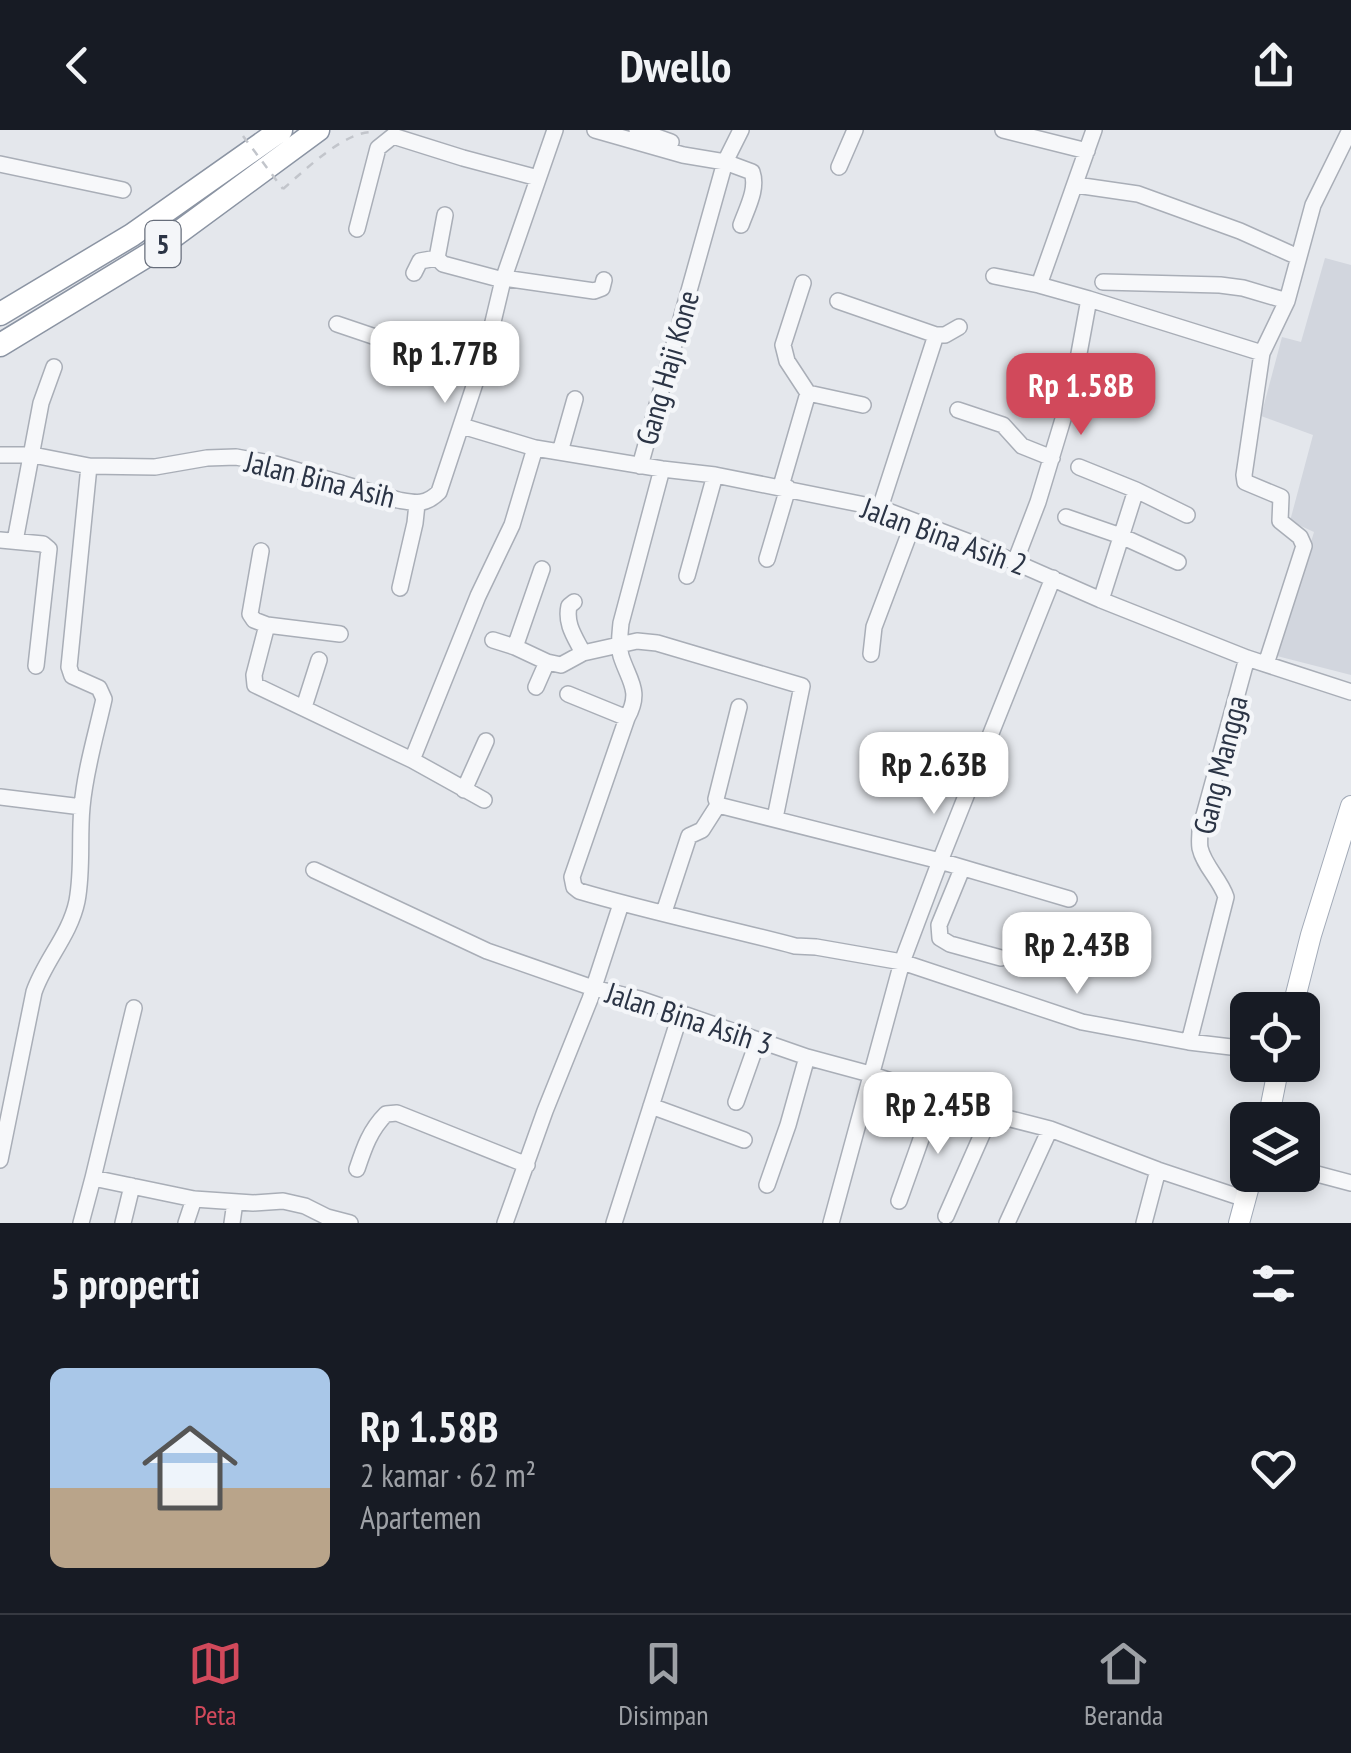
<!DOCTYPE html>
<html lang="id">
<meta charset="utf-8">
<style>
body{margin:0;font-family:"PT Sans Narrow",sans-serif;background:#20242c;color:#f1f3f6;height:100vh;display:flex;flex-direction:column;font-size:38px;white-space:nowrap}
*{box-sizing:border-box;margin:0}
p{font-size:32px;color:#9ea1a6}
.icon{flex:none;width:55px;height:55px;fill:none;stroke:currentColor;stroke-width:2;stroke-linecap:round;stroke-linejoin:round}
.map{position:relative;height:1093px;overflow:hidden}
.panel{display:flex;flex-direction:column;background:#171b24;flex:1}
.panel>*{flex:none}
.fabs{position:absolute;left:1230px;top:862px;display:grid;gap:20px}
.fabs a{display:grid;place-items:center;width:90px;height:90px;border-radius:15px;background:#171b24;box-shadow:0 5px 15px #0003;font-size:50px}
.price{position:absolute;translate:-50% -85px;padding:0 22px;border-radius:20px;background:#fff;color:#222;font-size:32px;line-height:65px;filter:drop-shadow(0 2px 5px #0008)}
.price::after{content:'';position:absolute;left:50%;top:60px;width:30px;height:22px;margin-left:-15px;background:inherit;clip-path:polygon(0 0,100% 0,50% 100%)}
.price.selected{background:#d1495b;color:#fff}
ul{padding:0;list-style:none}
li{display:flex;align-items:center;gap:30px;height:250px;padding:0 50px}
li+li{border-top:2px solid #363941}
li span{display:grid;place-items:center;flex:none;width:280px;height:200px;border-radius:15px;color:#555}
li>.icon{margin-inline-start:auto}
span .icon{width:120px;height:120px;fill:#fffc;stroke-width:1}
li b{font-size:42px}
h2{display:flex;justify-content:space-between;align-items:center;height:120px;padding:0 50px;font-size:42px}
header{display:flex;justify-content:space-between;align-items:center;height:130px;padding:0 50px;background:#171b24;font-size:45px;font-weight:600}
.tabs{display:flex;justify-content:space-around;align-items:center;height:140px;border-top:2px solid #363941;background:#171b24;font-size:28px;color:#9ea1a6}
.tabs a{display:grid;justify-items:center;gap:5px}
.tabs .selected{color:#d1495b}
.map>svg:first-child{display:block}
</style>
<header><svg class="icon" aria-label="back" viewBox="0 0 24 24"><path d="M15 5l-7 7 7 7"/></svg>Dwello<svg class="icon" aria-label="share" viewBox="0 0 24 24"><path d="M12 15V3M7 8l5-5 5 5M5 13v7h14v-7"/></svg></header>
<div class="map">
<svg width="1351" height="1093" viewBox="0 0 1351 1093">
<rect width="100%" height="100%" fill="#e4e7ec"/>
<!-- built -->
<path fill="#d2d6de" d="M1325 128 1351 135V545L1277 526 1314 402 1290 391 1313 305 1261 286 1282 207 1301 212Z"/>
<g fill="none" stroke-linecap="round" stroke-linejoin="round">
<defs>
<path id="minor" d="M595 0 683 25 725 32 752 42C758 59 747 78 741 95
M637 0 671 12
M1003 0 1087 21
M0 34 123 60
M839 37 855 0
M1076 55 1138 64 1240 101 1298 127
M445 85 437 128 443 134 503 150
M357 99 378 18 393 6 463 28 538 48
M414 143 420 131 437 128
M994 146 1039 155 1089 169 1262 223
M504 148 594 161 602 158 604 150
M1103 152 1220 155 1243 158 1287 171
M1039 155 1094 0
M838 171 936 205H945L959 197
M337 194 479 242
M808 263 863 275
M958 280 1003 295 1022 316 1052 328
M462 296 535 318 662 339 715 345 880 378 969 412 1101 470 1247 528 1351 562
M560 322 575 269
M0 325H33L89 336 155 337 207 328 236 327 275 334 398 370C415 373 425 376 439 362L487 217 503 150 555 0
M640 336 725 32 741 0
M1079 337 1136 360 1187 385
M662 339 621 493C620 504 618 516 621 526 629 551 642 561 627 588L572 747 574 757 579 761C650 782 723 797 795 816L816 817 902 832 1082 892 1189 912 1248 919
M781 356 808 263 787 231 783 215 803 153
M880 378 936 205
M1066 387 1121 406 1178 432
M0 410 43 414 49 419 36 536
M15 411 41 273 54 237
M261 421 250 484 254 490 267 495 254 545 255 555 412 630 484 670
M767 429 788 358
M1015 432 1038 372 1073 256 1089 169
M542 439 515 517 547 532 561 535 583 523 637 511 657 513 802 556 775 688
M687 446 715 345
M400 458 415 393 417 374
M1101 470 1136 360
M574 472 569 476C565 494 575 507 583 523
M267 495 340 504
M493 510 515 517
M871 524 874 497 914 391
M1266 534 1304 416 1300 407 1280 391 1281 367 1245 352 1244 345 1262 223 1287 171 1313 75 1350 0
M536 557 547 532
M568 564 627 588
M304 577 319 530
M739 577 716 669 718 675 940 731 1069 769
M412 630 478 466 512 395 535 318
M464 660 486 611
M0 667 82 677
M962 739 939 795 940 808 950 814 1001 828
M314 740 487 821 593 858 640 869 807 927 870 944 991 984 1050 999 1158 1040 1245 1069
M664 782 689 706 702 700 718 675
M1189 912 1226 767C1220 749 1204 736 1200 718 1199 712 1200 706 1200 700L1247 528
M736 972 758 910
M651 976 744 1010
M0 1030 34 862C45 830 70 805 77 771 83 739 79 708 82 677 85 641 96 605 104 569L99 558 72 546 69 537 89 336
M357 1039C364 1018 370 1000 386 984L397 983 527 1035
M1302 1040 1351 1053
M93 1048 134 878
M767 1055 788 995 807 927
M899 1071 936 967
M946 1086 991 984
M81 1093 93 1048 194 1069 253 1073 283 1071 305 1076 327 1087 350 1093
M123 1093 132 1056
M186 1093 194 1069
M232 1093 235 1072
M505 1093 545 981 590 869 621 774
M614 1093 681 882
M831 1093 902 832 940 731 1053 448
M1007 1093 1050 999
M1144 1093 1158 1040"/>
<path id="major" d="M1292 880 1311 805 1351 676
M1268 990 1279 935
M1239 1093 1252 1045"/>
<path id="highway" d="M0 184 132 105 281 0
M0 215 148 125 318 0"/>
</defs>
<!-- minor casing -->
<use href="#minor" stroke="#a9aeb7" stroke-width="18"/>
<!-- major casing -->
<use href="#major" stroke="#a3abb8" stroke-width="22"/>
<!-- highway casing -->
<use href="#highway" stroke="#8b94a3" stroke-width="25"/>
<!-- path -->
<path stroke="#c2c5cb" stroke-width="2.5" stroke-dasharray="8 8" stroke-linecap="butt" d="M283 59C305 40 343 3 371 2"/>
<!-- minor -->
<use href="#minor" stroke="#f7f8fa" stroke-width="15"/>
<!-- major -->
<use href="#major" stroke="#fff" stroke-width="20"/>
<!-- highway -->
<use href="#highway" stroke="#fff" stroke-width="22"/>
<!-- path-bridge -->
<path stroke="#c2c5cb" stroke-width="2.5" stroke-dasharray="8 8" stroke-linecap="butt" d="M243 6 283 59"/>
</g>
<g text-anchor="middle" stroke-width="9" stroke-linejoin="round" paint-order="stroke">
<!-- shield labels -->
<rect fill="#f4f6f9" stroke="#676e7b" stroke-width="2.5" x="145.5" y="91" width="35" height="46" rx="8"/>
<g font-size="28" font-weight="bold" fill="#2b3445">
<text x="163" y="124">5</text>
</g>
<!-- street labels -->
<g font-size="30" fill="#2b3445" stroke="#f4f6f9">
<text transform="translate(668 238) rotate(-74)" y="10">Gang Haji Kone</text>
<text transform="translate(320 350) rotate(14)" y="10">Jalan Bina Asih</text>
<text transform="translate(944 407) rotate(20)" y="10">Jalan Bina Asih 2</text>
<text transform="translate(1221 635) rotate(-76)" y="10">Gang Mangga</text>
<text transform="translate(689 889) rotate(18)" y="10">Jalan Bina Asih 3</text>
</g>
</g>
</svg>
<div class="fabs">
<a><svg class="icon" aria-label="locate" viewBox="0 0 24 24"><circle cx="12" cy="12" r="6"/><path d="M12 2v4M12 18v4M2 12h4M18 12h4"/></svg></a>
<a><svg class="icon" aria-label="layers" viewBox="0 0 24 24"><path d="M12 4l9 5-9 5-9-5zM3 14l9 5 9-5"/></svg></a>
</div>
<b class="price" style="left:445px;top:276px">Rp 1.77B</b>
<b class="price selected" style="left:1081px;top:308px">Rp 1.58B</b>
<b class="price" style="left:934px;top:687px">Rp 2.63B</b>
<b class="price" style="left:1077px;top:867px">Rp 2.43B</b>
<b class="price" style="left:938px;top:1027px">Rp 2.45B</b>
</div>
<section class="panel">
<h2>5 properti<svg class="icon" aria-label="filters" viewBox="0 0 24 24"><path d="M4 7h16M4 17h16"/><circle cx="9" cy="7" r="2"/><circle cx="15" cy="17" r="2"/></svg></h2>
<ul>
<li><span style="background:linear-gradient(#a9c7e8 60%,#b9a48a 0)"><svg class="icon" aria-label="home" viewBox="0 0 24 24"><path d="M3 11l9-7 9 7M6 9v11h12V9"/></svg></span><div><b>Rp 1.58B</b><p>2 kamar · 62 m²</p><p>Apartemen</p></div><svg class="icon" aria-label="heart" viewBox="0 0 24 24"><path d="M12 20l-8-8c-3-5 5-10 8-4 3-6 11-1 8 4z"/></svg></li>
</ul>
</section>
<nav class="tabs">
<a class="selected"><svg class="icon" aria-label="map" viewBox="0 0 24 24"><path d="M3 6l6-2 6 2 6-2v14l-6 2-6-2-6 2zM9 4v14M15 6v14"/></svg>Peta</a>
<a><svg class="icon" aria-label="saved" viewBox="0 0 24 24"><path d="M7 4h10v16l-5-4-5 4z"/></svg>Disimpan</a>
<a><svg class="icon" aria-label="home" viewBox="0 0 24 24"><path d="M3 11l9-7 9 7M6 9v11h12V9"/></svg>Beranda</a>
</nav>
